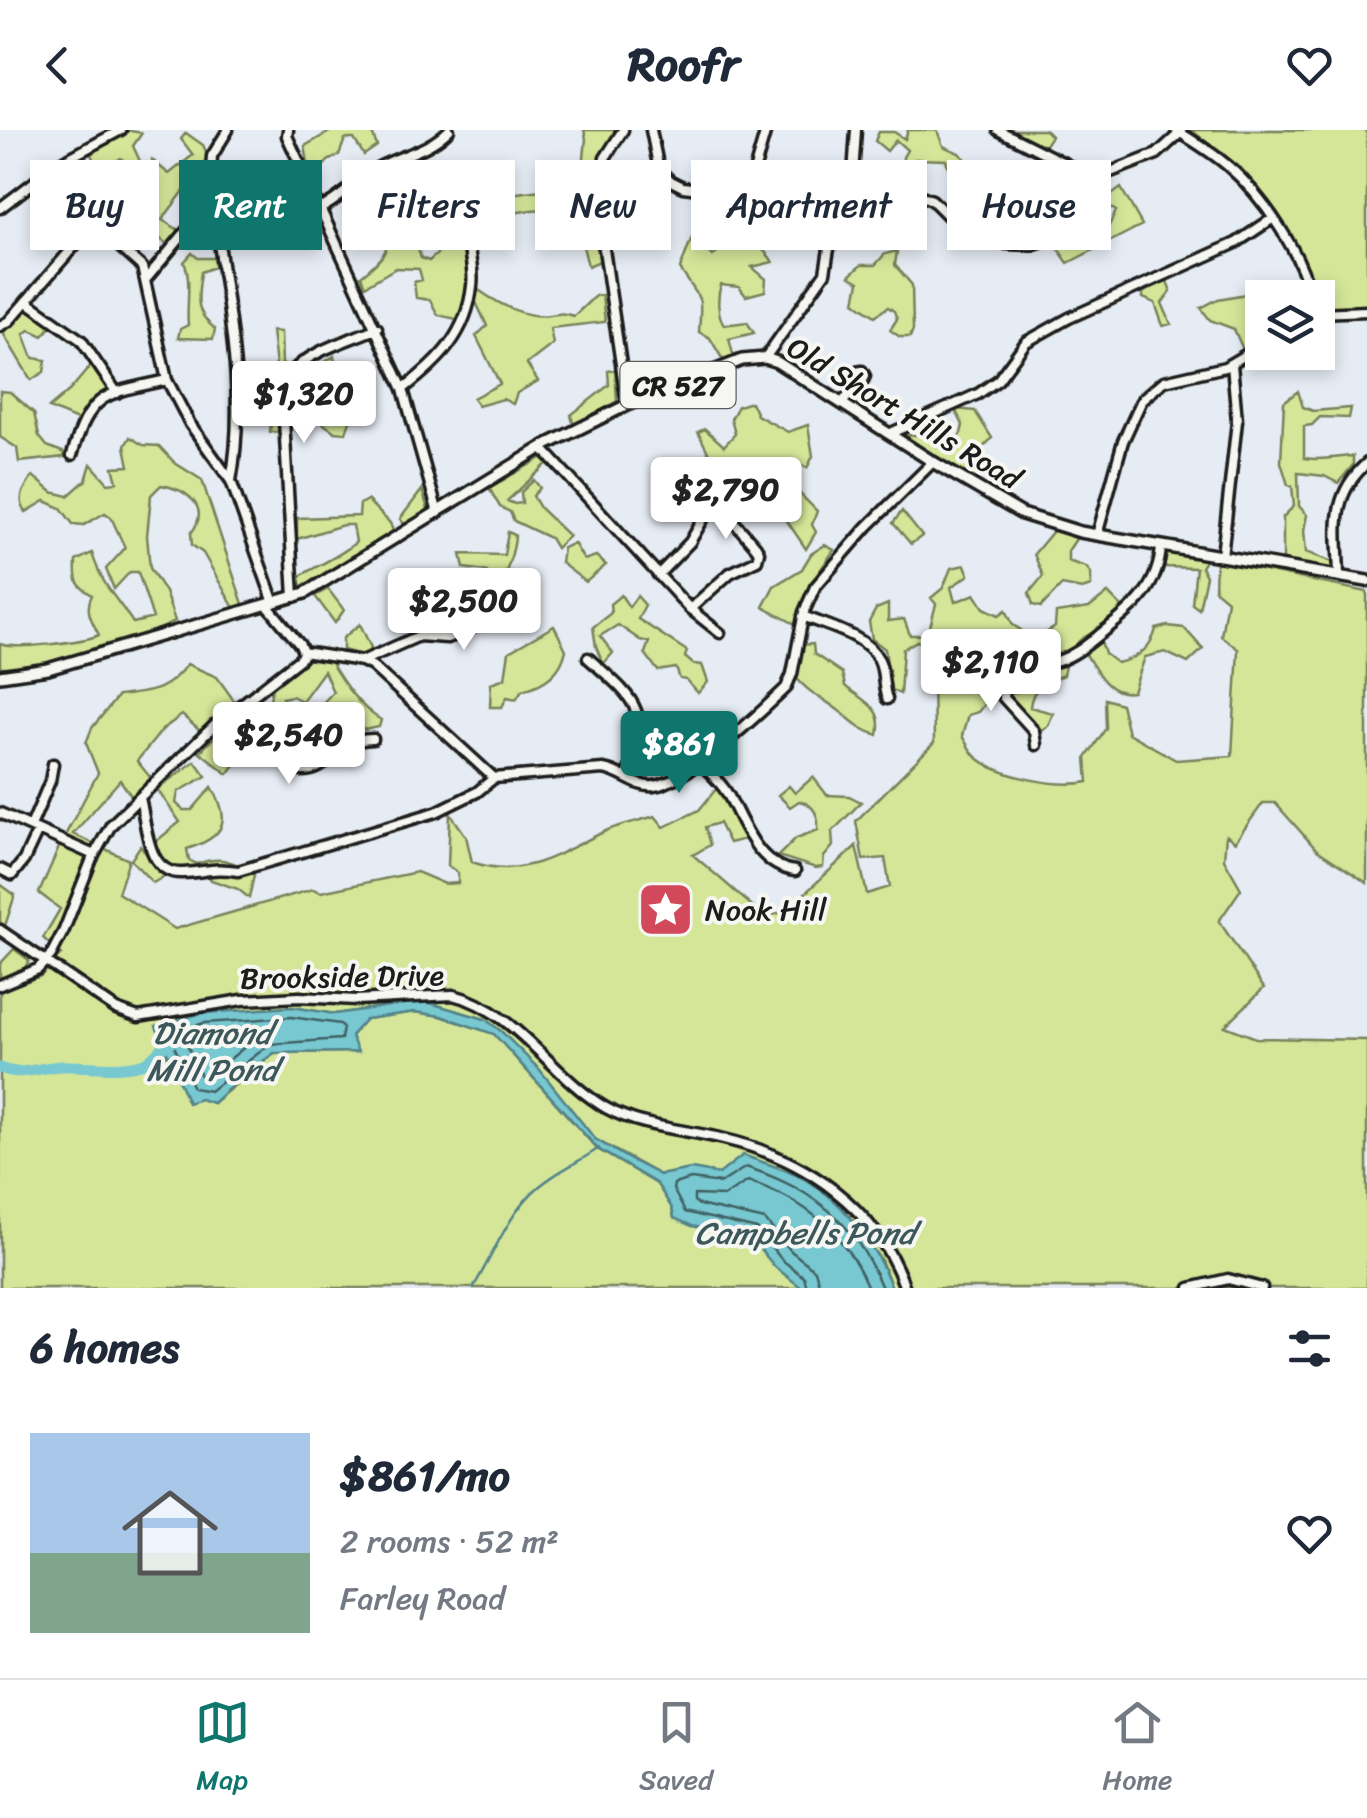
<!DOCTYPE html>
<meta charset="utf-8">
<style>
body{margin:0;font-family:Sriracha,sans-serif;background:#f6f6f7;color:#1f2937;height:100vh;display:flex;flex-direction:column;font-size:38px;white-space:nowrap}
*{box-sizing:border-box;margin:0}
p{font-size:32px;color:#747a83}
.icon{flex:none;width:55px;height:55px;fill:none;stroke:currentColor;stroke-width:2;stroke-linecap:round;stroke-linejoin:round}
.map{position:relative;height:1158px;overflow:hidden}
.sheet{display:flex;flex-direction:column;background:#fff;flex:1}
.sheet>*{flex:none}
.hud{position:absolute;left:30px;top:30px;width:1308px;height:90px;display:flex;gap:20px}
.buttons{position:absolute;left:1245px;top:150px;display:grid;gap:20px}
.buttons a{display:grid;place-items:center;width:90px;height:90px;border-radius:0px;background:#fff;box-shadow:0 5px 15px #0003;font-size:50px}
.price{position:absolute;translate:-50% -85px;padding:0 22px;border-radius:10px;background:#fff;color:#222;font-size:32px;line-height:65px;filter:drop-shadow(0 2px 5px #0008)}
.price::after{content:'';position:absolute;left:50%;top:60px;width:30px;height:22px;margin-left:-15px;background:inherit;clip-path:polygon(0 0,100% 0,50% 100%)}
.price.current{background:#0f766e;color:#fff}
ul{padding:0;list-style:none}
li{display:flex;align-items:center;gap:30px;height:250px;padding:0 30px}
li+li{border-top:2px solid #e0e1e3}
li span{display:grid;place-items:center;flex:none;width:280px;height:200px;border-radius:0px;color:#555}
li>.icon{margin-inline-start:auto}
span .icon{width:120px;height:120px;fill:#fffc;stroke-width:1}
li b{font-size:42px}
h2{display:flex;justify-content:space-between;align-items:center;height:120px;padding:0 30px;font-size:42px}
.tag{padding:0 35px;border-radius:0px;background:#fff;box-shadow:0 5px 15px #0003;font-size:35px;line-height:90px}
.tag.current{background:#0f766e;color:#fff}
header{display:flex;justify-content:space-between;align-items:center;height:130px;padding:0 30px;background:#fff;font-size:45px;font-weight:700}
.dock{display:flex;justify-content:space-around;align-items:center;height:140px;border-top:2px solid #e0e1e3;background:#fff;font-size:28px;color:#747a83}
.dock a{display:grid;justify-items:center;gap:5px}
.dock .current{color:#0f766e}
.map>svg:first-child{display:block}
</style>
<header><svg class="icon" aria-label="back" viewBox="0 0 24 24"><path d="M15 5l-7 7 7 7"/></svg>Roofr<svg class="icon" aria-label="heart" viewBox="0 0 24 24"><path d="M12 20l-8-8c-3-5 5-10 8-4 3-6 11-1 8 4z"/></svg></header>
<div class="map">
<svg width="1367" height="1158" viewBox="0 0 1367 1158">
<rect width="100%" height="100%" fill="#e6ecf4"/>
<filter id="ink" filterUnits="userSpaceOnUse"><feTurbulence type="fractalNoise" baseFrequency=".01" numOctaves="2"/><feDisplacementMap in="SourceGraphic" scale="20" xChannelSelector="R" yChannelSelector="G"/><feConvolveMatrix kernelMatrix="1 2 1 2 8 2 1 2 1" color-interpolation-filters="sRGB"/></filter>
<g filter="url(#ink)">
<!-- green -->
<path fill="#d5e699" stroke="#78815a" stroke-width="2.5" d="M126 0 142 3 133 16 144 40 139 50 127 49 126 33 121 28 99 42 90 22Z
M333 0H371L377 16 364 25 354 9H345L339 25 328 31 311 50 305 16Z
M584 0H618C585 41 591 82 600 131L588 136 579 100 554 93 555 82C534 75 513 85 490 87L489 76 509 64 574 56 572 41 583 38 586 9Z
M908 0H937L943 16 959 23 973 36 964 54 954 56 946 30 915 29 913 52 903 49V27L907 20 896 10 887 21 875 11 879 2H894L905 9Z
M1006 0H1045L1051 6 1043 18Z
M1191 0H1367V181L1318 180V168L1307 167 1300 139 1262 74 1259 60 1242 39Z
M186 3 203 15 209 28 162 90 179 100 206 62 211 71 169 116 148 99 128 118 110 107 120 95 111 81 133 71 152 45V30L169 44 193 25 181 9Z
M477 51 480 58 469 74 481 81 480 96 465 101 464 112 471 138 461 190 438 185 430 170 416 168 414 152 422 150 419 139 396 138 365 156 361 146C382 129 396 117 383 89L393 88 415 110 421 128 429 131 437 124V112L450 95 439 78 448 63Z
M1121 58 1142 95 1068 133 1054 113 1079 95 1093 111 1104 106 1116 81 1102 72Z
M726 104C745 105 763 116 773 132L752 137 766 149 765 161 746 166 739 157 721 155C717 166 717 184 724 195L747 192 754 203 729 209 734 228 723 230 710 208 699 202C702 162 702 173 680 139L692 107 713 126 721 118Z
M897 121 895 135 912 155 913 200 910 207H900L890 200 897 189 894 181 888 177 875 186 855 172 859 152 849 146 861 135H875L885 124Z
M192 123 198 128H214L215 137 201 142C198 167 193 181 215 199L213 209 178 208 180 199 188 195C186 174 192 150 184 132Z
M1166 149 1171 161 1162 173 1171 194 1163 196 1155 173 1143 168V163Z
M1272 150 1277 152 1275 167 1262 168V172L1251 181 1262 202V212L1244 222 1234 199 1210 190 1201 178 1218 169 1246 164 1250 173 1263 164Z
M477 159C497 173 524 189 549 185 560 184 562 182 574 186L595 166 602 165 605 192 550 198 553 214 527 234 538 251 517 263 513 274 503 269 478 276 473 268 500 254 476 206 487 196 475 170Z
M27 176 52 195 43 206 30 200 24 204 33 228 46 230 44 242 31 250 3 203Z
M272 201 281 202 282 234 290 238 281 259 279 302H270L275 257 271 254C261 257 256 265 246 267L249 243 268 241 276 236Z
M334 226 337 246 359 263 346 303 335 302 321 292 323 283 331 284 339 267 331 260 321 234Z
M93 233 110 260 77 290 49 278 70 260Z
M615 240 617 271 574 297 571 285 609 255 608 241Z
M0 261 10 262 34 283 39 306 47 316 65 323 64 327 19 332 17 318 0 307Z
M1298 261 1303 277 1313 281 1351 278 1349 288 1320 287 1312 295 1304 296V328C1323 331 1335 327 1353 326V335L1338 353 1324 346 1298 343 1299 376 1307 385 1304 400 1306 422 1335 433 1336 443 1283 432V387L1294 376 1292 356 1288 355 1281 332 1284 272Z
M751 272 757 285 788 302 808 295 813 326 807 338 791 330 780 344 817 381 812 395 816 402 806 419 785 388 775 387 745 354 726 353 731 344 710 326 698 302 705 299 724 316 735 304 731 289 738 276Z
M955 279 975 281 992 308 973 328 977 350 952 340 905 305H932L946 320 961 304 963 295Z
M130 307 143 315 159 316 175 333 202 350 243 474 234 478 203 423 192 415 191 403C212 377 186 359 161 355L151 365 147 406 150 438 165 462 175 491C137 513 44 540 0 538V514C15 520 83 512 99 505 92 491 84 480 92 465 75 455 75 449 76 431L92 423C103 458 115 465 133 493L153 488 138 442H130L114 459 106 439 125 418 111 387 105 383 84 395 73 394 61 378 45 371 26 382C16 369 25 357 33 346L52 362 68 366 86 350 91 334 108 353 117 352 113 337 129 336 125 316Z
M545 326 549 332 507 371 515 374 522 373 521 362 534 350 540 358 533 366 540 378 569 406 556 418 550 408 514 391 510 382 500 377 489 358Z
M668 341 681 342 686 353 698 345 708 363 696 371 670 352 658 359 655 345Z
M422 360 429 382 406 396 400 389Z
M367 370 390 393 394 403 346 433 301 456 297 448C317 435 340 427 356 412L353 395H343L297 409V388L359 386 360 374Z
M902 381 922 406 911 414 893 393Z
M1054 400 1078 406 1068 421V431L1086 437 1091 443V456L1082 459 1062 455 1041 477 1033 475 1029 463 1043 446 1034 424Z
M508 402 515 405C515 424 505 438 503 456L512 465 498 477 490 478 480 465 487 441 464 438 461 424 504 425Z
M574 413 584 430 596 426 606 435 586 452 561 433 563 418Z
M825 415 834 420 810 455 795 494 763 477 774 456 802 439 811 424Z
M1168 421 1208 426 1201 437 1206 446 1199 479 1192 474 1196 438 1164 437Z
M1216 431 1367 462V753L1317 720 1275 673H1263L1235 712 1226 705 1224 729 1241 759 1219 791 1264 858 1225 896 1256 908 1367 910V1158H892L881 1130 837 1072 821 1060 799 1046 719 1044 691 1039 660 1045 595 1009 540 940 485 889 423 871 335 884 292 877 202 883 157 897C164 925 183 964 213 973L274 923 357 922 351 906 366 889 415 882 441 886 494 904 597 1019 657 1054 672 1078 674 1088 751 1108 818 1158H0V861L41 846 61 824 43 808 60 779 39 763 60 715 98 643 86 613 92 598 118 566C151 562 166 562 187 534L217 547 235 572 200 601 182 585 163 599 137 631 154 652 134 670 120 650 73 704 129 730 118 763 175 799 313 759 321 762 417 742 445 754 458 753V743L448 736 450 683 466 706 472 732C526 751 561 721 608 700 623 694 639 691 655 686L664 697 699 680 717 658 733 682 745 709 729 713 719 693 705 697 710 715 693 725 765 787 786 781 856 716 867 764 890 757 885 728 863 730 856 691 934 613 933 539 920 530 925 514 917 511 903 519 900 564 891 560 885 519 872 509 869 492 876 479 888 474V491L904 489 910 505H928L936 474 931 468 943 458 951 438 965 435 969 445 951 457 955 472 975 464 984 478 999 485 1006 480 1013 495 1021 500 1025 514 1018 532 1020 539 1065 536 1063 545C1046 553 1032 556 1030 577L1053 583 1048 596 1039 601 1011 575 1007 566 1018 561C1013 542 990 538 985 519L976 514 960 524 965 533 995 552V567L986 572 978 582 968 585 962 606C966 612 970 621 975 626 998 647 1058 658 1088 652L1086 628 1106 598 1105 569 1121 574 1128 603 1176 630 1232 626 1238 519 1221 506 1227 470 1215 460Z
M328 459 344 480 335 493 315 466Z
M465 461 483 485 462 499 460 484 453 479 444 493 435 487 432 473Z
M1108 463 1123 478C1111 493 1100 499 1083 508 1076 512 1078 514 1072 520 1060 530 1048 531 1033 532L1038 508 1055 497 1056 483 1089 478Z
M621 465 629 477 637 466 645 475 638 489 687 521 685 527 693 534 702 535 708 552 698 563 686 550 680 549 676 538 658 541 645 523 649 512 640 510 618 495 600 506 613 523 603 534 596 517 593 497 611 483 610 474Z
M360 494 373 522 362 525 343 520V508Z
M554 496 566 520C561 543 544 555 522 560L516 569 507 567 502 577H490L491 553 505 548 509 522Z
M1168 496 1184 498 1203 519 1188 533 1165 522 1145 527 1133 562C1107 566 1097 541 1085 523L1101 512 1105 524 1117 533C1137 529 1151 519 1156 499Z
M813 514 814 524 842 543 845 556C864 572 884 577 878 605 859 600 853 591 838 580 820 566 809 564 794 545L799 515Z
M311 528 330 531C343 553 358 576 381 590L379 597 364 600 355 586 339 580 308 609 302 595 333 562 324 541 302 571 292 566 282 568 286 577 281 586 268 579 273 554Z
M221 600 241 627 228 644 200 622Z
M195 631 206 646 178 662 176 673 183 680H192L212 657C232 691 225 707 187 719L189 730 197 734C221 725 234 731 254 745L249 768 238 759 211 750 204 737C174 743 163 745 154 713L180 692 157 659Z
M813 647 827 665 849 666 861 672 832 702 833 716 824 727 823 737 816 738 778 726 796 708 818 700C819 685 814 674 799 671L790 677 778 665 789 656 795 663Z
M140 716 165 746 153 753 131 730Z
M0 754 15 765 5 796 0 792Z
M14 819 29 830C25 842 12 849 0 850V834Z"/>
<!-- water -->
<path fill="#78c8d1" stroke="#538389" stroke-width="2.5" d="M423 871 485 889 501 901 540 940 595 1009 627 1028 660 1045 691 1039 719 1044 743 1025C761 1032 779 1037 796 1045 841 1065 875 1114 892 1158H802L775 1137 751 1108 692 1096 674 1088 672 1078 657 1054 598 1019 494 904 441 886 415 882 366 889 351 906 358 922 274 923 239 949 213 973 200 969 188 973 156 896 202 883 292 877 335 884Z"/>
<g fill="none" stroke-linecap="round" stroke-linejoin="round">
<!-- shore -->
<path stroke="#416164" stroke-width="2.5" d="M291 887 340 894 343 898 341 909 270 914 210 961 193 958 170 907 173 902 204 893Z
M248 903 253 905 252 911 208 947 201 946 188 917 189 911 206 906Z
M807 1158 804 1147 782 1130 757 1099 685 1082 673 1059 674 1054 691 1049 721 1053 746 1037C813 1059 855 1091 882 1158
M820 1158 815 1140 791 1121 765 1090 699 1075 694 1071V1065L724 1066 748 1051C803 1069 846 1103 868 1158"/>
<!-- stream -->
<path stroke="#538389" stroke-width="2.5" d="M473 1158C492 1127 506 1089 532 1063 551 1044 578 1033 599 1018"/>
<!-- river -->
<path stroke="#78c8d1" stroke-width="11" d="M0 938C21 947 40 937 62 936 89 935 115 941 141 934 155 930 158 916 172 912"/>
<defs>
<path id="minor" d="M228 0 212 26 211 41C218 145 250 247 231 351
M288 0 287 6 403 259 438 383
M623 0 605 28 596 65 627 275
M651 0 659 40 671 51 683 57 723 62 832 101
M998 0 1066 34 1090 50
M1176 0C1193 11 1212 22 1228 36 1262 65 1302 123 1311 168
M852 60 919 65 932 70 959 97 986 102 1006 114 1032 115 1049 109 1063 98 1073 83 1079 63 1090 50 1157 24 1180 3
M755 73 751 52 766 0
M0 78 58 34 121 0
M320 79C342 68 358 49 379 37 404 24 428 21 449 0
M147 148 213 69
M26 171 81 210 117 263
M1318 183 1367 181
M0 196 9 191 84 105 93 101 103 102 142 137 167 250 190 294 231 351 274 473
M765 228 825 143 832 101 852 60 856 0
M403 259C439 231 467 204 472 156 475 137 466 120 469 102
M842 272 861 255 865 246 862 241 850 243V262
M891 303 978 264 998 250 1026 212 1069 188 1236 113 1272 89
M542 318 690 479 720 503
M72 325C91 261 105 264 167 250
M1097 405 1123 311 1142 270 1164 251 1225 237 1262 215
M1222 426 1237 291 1232 234
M658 445 690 412 708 381 716 379 727 384 756 417 759 422 757 430 730 443 690 479
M1339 446C1338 400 1329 367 1367 333
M294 467 283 272C284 262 285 251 292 242 311 220 351 210 377 198
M803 486C827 496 867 505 879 530 885 542 882 556 887 569
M303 522 362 531 372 536 494 648 603 639C621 641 635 658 654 656 688 652 760 583 786 558L792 544 804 482 815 457 867 397 933 332
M588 528C638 572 651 580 627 647
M362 531 419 506 447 508 463 503 510 474 528 453
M240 576 280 593 290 633 301 641C335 641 329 610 373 609
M1036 615 1034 601 1003 567 1006 544C1021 531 1040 537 1058 531 1076 525 1089 513 1103 502 1134 478 1159 457 1161 416
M699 632C709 642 720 651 727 663 744 692 756 736 795 741
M140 668C147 695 146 745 183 743 207 742 212 737 238 741L436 682 477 662 494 648
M0 683 94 725
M31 696 50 651 53 634
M0 739 12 745 24 730 38 700
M0 800 116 879 138 887 242 870 299 867 356 870 453 865C516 880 551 946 606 978 642 998 684 999 724 1009 804 1028 877 1077 905 1158
M0 855 38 839 51 825 64 800 92 729 111 695 215 595 301 528 303 522 300 515 267 475
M1190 1158 1228 1149 1262 1158"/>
<path id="major" d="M0 546 48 539 305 463 546 315 627 275 742 230 765 228 777 232 933 332 1022 384 1080 402 1367 451"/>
</defs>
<!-- minor casing -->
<use href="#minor" stroke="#1c1c1c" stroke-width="15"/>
<!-- major casing -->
<use href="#major" stroke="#1c1c1c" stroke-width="16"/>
<!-- minor -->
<use href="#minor" stroke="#f6f6f2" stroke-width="8"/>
<!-- major -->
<use href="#major" stroke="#f6f6f2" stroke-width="9"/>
</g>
</g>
<!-- icons -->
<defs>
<symbol id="sight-square" viewBox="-11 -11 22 22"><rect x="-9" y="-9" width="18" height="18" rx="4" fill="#d1495b" stroke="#f6f6f2"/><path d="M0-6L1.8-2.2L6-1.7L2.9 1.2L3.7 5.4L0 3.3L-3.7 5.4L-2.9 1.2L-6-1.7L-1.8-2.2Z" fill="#fff"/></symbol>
</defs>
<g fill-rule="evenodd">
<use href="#sight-square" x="634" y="748" width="63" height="63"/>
</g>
<g text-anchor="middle" stroke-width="8" stroke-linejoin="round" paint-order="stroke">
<!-- shield labels -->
<rect fill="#f6f6f2" stroke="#5d5d5c" stroke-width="2.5" x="620.5" y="232" width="115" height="46" rx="8"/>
<g font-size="28" font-weight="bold" fill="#1c1c1c">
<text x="678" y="265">CR 527</text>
</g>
<!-- street labels -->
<g font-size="30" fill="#1c1c1c" stroke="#f6f6f2">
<text transform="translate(904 283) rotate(31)" y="10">Old Short Hills Road</text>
<text transform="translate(342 847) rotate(-1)" y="10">Brookside Drive</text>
</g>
<!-- poi labels -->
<g font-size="30" fill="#1c1c1c" stroke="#f6f6f2" text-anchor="start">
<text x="705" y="790">Nook Hill</text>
</g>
<!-- water labels -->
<g font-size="32" font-style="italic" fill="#3c585b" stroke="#f6f6f2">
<text x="212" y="914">Diamond<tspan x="212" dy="37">Mill Pond</tspan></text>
<text x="805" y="1114">Campbells Pond</text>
</g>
</g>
</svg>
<div class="buttons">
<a><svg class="icon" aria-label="layers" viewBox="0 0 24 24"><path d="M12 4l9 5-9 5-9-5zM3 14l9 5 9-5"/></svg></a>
</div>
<b class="price" style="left:304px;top:316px">$1,320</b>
<b class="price" style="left:726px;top:412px">$2,790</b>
<b class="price" style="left:464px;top:523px">$2,500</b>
<b class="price" style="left:991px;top:584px">$2,110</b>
<b class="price" style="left:289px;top:657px">$2,540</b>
<b class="price current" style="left:679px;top:666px">$861</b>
<div class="hud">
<a class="tag">Buy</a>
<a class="tag current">Rent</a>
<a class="tag">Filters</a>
<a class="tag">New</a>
<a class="tag">Apartment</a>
<a class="tag">House</a>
</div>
</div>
<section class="sheet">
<h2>6 homes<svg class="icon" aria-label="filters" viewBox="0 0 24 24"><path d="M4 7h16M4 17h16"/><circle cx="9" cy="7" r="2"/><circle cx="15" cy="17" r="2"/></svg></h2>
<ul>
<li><span style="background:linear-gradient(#a9c7e8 60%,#7fa58c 0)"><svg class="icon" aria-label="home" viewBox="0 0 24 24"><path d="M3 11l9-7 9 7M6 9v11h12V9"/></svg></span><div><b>$861/mo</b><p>2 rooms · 52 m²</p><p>Farley Road</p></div><svg class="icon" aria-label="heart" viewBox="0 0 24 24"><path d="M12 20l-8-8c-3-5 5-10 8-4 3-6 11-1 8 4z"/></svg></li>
</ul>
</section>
<nav class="dock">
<a class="current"><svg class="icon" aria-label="map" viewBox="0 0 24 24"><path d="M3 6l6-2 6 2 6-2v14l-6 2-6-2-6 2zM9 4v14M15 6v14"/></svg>Map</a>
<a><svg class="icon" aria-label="saved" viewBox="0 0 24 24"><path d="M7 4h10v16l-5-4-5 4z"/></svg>Saved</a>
<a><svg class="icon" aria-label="home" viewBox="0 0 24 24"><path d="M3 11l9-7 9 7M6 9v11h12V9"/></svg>Home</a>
</nav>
